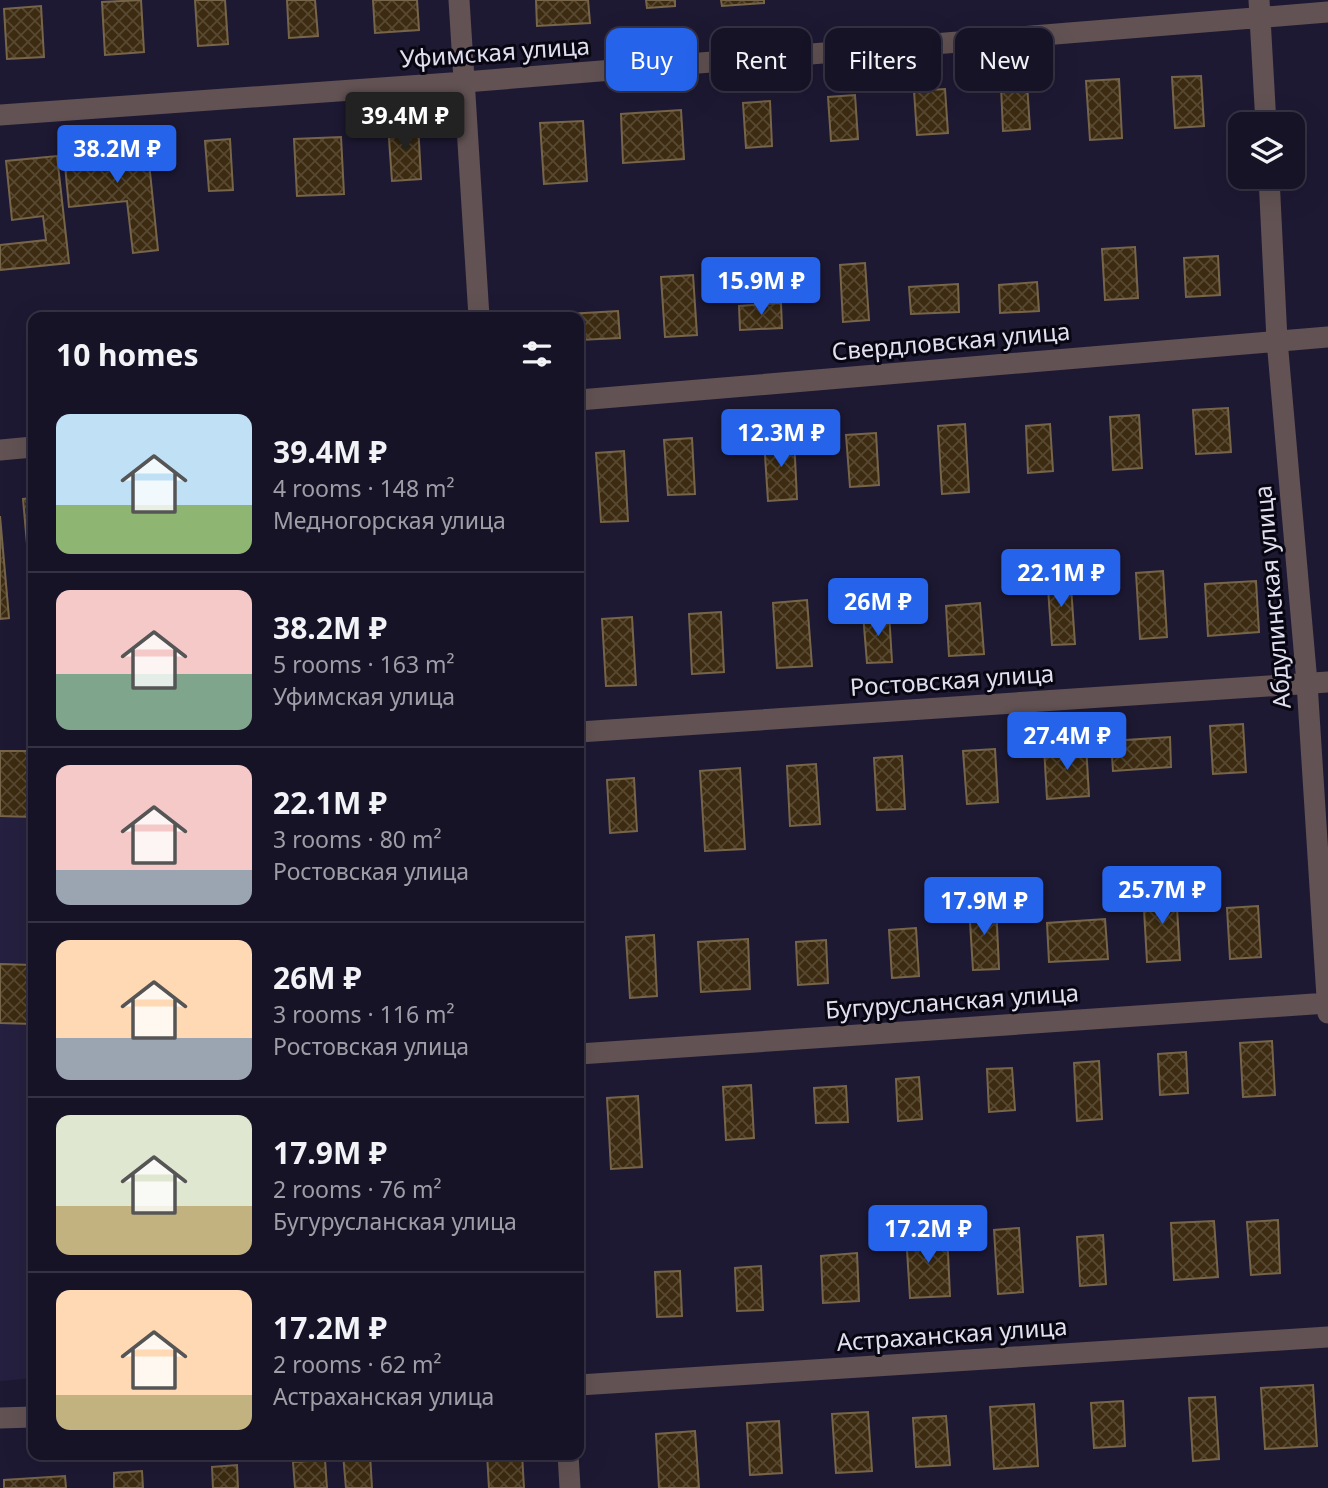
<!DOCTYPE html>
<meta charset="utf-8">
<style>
body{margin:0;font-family:"Noto Sans",sans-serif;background:#1f1c2e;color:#f1f3f6;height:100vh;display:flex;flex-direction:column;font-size:26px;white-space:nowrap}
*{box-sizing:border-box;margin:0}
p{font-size:23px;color:#9e9ea7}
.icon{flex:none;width:38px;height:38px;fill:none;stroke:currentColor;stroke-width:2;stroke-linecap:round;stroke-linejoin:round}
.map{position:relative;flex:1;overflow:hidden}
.panel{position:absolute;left:28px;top:312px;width:556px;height:1148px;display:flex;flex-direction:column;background:#161326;border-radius:14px;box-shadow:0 7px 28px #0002,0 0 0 2px #353243}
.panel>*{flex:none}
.top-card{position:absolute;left:606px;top:28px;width:616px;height:63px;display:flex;gap:14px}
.controls{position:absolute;left:1228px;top:112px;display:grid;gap:14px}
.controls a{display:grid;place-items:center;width:77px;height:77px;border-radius:14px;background:#161326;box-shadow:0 7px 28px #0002,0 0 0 2px #353243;font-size:35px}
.price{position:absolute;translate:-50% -60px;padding:0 16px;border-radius:7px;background:#2563eb;color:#fff;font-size:23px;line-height:46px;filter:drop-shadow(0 2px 4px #0008)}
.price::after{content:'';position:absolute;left:50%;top:42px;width:21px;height:16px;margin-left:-10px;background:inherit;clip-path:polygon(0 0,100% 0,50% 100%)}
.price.current{background:#222;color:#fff}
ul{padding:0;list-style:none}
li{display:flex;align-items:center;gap:21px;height:175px;padding:0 28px}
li+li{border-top:2px solid #353243}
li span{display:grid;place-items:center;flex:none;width:196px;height:140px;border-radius:14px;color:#555}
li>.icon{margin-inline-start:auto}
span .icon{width:84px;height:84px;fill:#fffc;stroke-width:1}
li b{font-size:30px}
h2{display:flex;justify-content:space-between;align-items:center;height:84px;padding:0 28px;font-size:30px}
.chip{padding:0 24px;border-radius:14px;background:#161326;box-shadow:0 7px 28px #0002,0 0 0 2px #353243;font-size:24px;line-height:63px}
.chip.current{background:#2563eb;color:#fff}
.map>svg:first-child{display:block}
</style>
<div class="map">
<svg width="1328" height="1488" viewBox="0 0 1328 1488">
<defs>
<pattern id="building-cross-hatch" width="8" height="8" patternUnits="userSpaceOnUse" patternTransform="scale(1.75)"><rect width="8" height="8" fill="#3c2b10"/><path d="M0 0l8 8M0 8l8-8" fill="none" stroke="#584933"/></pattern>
</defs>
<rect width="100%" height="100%" fill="#1e1933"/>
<!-- built -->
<path fill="#262040" d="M0 816 33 817V1378L0 1381Z"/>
<!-- building -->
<path fill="url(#building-cross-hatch)" stroke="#776549" stroke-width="2" d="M141 0 144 52 105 55 102 2Z
M195 0H225L228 44 198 46Z
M287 0H315L318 36 289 38Z
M373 0H417L419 30 375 33Z
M536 0H588L590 23 537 26Z
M646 0H675V6L647 8Z
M721 0H764V3L722 6Z
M41 6 44 57 7 59 4 9Z
M1201 76 1204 126 1175 128 1172 77Z
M1119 79 1122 138 1090 140 1086 81Z
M1027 84 1030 129 1003 131 1001 86Z
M945 89 948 133 917 135 914 91Z
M855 95 858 139 831 141 828 97Z
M770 101 772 146 746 148 743 103Z
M681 110 684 159 623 163 621 114Z
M583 121 587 181 544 184 540 123Z
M418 123 421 179 392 181 388 125Z
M146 133 158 250 133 253 127 201 69 207 64 155 121 149 120 136Z
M341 137 344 194 297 196 294 139Z
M230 139 233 190 209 191 205 141Z
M57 156 69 263 0 270V245L46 240 43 216 12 220 6 161Z
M1135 247 1138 298 1105 300 1102 249Z
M1218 256 1220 295 1186 297 1184 258Z
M865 263 869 320 843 322 840 265Z
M693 275 697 335 665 337 661 277Z
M1037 282 1039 311 1000 313 999 285Z
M958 284 959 312 911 314 909 287Z
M781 303 782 328 740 330 739 306Z
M618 311 620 338 579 340V317H568V314Z
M238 313V317H188V316Z
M1228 408 1231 452 1196 454 1193 410Z
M1139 415 1142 468 1113 470 1110 417Z
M965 424 969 492 942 494 938 426Z
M1050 424 1053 471 1028 473 1026 426Z
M876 433 879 485 850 487 846 435Z
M692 438 695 494 668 495 664 440Z
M794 438 797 499 768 501 764 440Z
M624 451 628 521 601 522 596 453Z
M33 498V555H28L23 499Z
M0 516 9 618 0 619Z
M1163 571 1167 637 1140 639 1136 573Z
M1070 572 1075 644 1052 645 1047 574Z
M1256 581 1259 632 1208 636 1205 584Z
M807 600 812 666 777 668 773 603Z
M980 603 984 654 949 656 946 606Z
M721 612 724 672 692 674 689 614Z
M889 612 892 662 867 663 863 614Z
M632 617 636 685 606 686 602 619Z
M1243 724 1246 772 1213 774 1210 726Z
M1170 737 1171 767 1113 771 1111 741Z
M1086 744 1089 796 1047 799 1044 747Z
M995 749 998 802 967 804 963 751Z
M0 751H33V817L0 816Z
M902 756 905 809 877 810 874 758Z
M816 764 820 824 790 826 787 766Z
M740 768 745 849 705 851 700 771Z
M634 778 637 831 610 833 607 780Z
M1176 890 1180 960 1147 962 1143 892Z
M996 904 999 969 973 970 969 906Z
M1258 906 1261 957 1230 959 1227 908Z
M1105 919 1108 959 1049 962 1047 923Z
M916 928 919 976 892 978 889 930Z
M654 935 657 996 630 998 626 937Z
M748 939 750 989 701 992 698 942Z
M826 940 828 983 798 985 796 942Z
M0 964 33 965V1024L0 1023Z
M1272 1041 1275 1095 1243 1097 1240 1043Z
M1186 1052 1188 1093 1160 1095 1158 1054Z
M1099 1061 1102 1119 1077 1121 1074 1063Z
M1012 1068 1015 1110 989 1112 987 1069Z
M919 1077 922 1119 898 1121 896 1079Z
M751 1085 754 1138 726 1140 723 1087Z
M846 1086 848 1122 816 1123 814 1088Z
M638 1096 642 1167 611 1169 607 1098Z
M1278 1220 1280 1273 1251 1275 1247 1222Z
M1214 1221 1218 1277 1174 1280 1171 1223Z
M1019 1228 1023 1292 998 1294 994 1230Z
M947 1232 950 1296 910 1298 906 1234Z
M1103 1235 1106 1284 1080 1286 1077 1237Z
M857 1253 859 1301 823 1303 821 1256Z
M761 1266 763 1310 737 1311 735 1268Z
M680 1271 682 1316 657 1317 655 1272Z
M1313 1385 1317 1446 1265 1449 1261 1388Z
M1215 1397 1219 1459 1193 1461 1189 1398Z
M1123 1401 1125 1446 1094 1448 1091 1403Z
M1034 1404 1038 1466 994 1469 990 1407Z
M868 1412 872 1471 836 1473 832 1414Z
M946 1416 950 1465 916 1467 913 1418Z
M779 1421 782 1473 750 1475 747 1423Z
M695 1431 699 1488H659L656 1434Z
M343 1454H370L372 1488H346Z
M487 1454H522L524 1488H489Z
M325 1460 327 1488H295L293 1462Z
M237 1465 238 1488H213L212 1467Z
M142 1471 143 1488H114V1473Z
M65 1476 66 1488H4V1480Z"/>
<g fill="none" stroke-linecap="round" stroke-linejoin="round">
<!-- street -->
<path stroke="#625253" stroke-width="21" d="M459 0 479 317
M1259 0 1266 124
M0 115 465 82 1328 12
M1269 177 1277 340 1307 683 1328 1013
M579 400 1328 337
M0 450 33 447
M579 732 1328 682
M579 1054 1328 1003
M579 1385 1328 1337
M0 1418 33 1417
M568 1454 570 1488"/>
</g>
<g text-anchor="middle" stroke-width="6" stroke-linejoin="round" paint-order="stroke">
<!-- street labels -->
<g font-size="24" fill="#e0dff0" stroke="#080611">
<text transform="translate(495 53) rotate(-4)" y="8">Уфимская улица</text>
<text transform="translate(951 342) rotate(-5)" y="8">Свердловская улица</text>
<text transform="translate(1273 597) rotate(-95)" y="8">Абдулинская улица</text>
<text transform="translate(952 681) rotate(-4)" y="8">Ростовская улица</text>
<text transform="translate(952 1002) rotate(-4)" y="8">Бугурусланская улица</text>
<text transform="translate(952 1335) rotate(-4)" y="8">Астраханская улица</text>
</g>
</g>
</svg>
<div class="controls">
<a><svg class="icon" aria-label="layers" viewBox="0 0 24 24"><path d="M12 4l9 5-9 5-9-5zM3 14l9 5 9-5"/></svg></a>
</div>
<b class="price current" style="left:405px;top:152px">39.4M ₽</b>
<b class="price" style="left:117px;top:185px">38.2M ₽</b>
<b class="price" style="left:761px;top:317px">15.9M ₽</b>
<b class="price" style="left:781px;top:469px">12.3M ₽</b>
<b class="price" style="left:1061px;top:609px">22.1M ₽</b>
<b class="price" style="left:878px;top:638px">26M ₽</b>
<b class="price" style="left:1067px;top:772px">27.4M ₽</b>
<b class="price" style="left:1162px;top:926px">25.7M ₽</b>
<b class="price" style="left:984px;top:937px">17.9M ₽</b>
<b class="price" style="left:928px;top:1265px">17.2M ₽</b>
<div class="top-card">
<a class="chip current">Buy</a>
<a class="chip">Rent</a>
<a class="chip">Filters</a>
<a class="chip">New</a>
</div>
<section class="panel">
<h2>10 homes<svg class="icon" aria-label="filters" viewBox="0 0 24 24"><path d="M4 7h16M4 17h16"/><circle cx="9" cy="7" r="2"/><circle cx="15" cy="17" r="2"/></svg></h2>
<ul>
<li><span style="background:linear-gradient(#bfe0f5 65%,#8fb573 0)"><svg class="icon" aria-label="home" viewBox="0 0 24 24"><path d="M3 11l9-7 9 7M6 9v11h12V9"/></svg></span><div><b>39.4M ₽</b><p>4 rooms · 148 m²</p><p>Медногорская улица</p></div></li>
<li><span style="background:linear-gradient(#f6c9c9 60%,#7fa58c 0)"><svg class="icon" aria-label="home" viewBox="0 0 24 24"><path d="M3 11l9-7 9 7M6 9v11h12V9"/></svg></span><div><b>38.2M ₽</b><p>5 rooms · 163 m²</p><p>Уфимская улица</p></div></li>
<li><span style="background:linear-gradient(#f6c9c9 75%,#9aa5b1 0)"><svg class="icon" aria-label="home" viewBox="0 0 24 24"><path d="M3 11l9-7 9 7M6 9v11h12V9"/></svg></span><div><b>22.1M ₽</b><p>3 rooms · 80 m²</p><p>Ростовская улица</p></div></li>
<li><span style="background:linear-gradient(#ffd9b3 70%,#9aa5b1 0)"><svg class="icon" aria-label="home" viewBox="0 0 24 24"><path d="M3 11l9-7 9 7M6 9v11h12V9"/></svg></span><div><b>26M ₽</b><p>3 rooms · 116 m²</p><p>Ростовская улица</p></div></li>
<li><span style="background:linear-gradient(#dfe7d0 65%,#c2b280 0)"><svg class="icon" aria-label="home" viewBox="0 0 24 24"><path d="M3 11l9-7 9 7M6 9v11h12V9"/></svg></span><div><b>17.9M ₽</b><p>2 rooms · 76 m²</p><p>Бугурусланская улица</p></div></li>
<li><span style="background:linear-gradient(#ffd9b3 75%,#c2b280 0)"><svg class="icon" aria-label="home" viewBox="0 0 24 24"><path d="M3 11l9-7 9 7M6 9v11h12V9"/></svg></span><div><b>17.2M ₽</b><p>2 rooms · 62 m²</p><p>Астраханская улица</p></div></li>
</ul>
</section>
</div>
